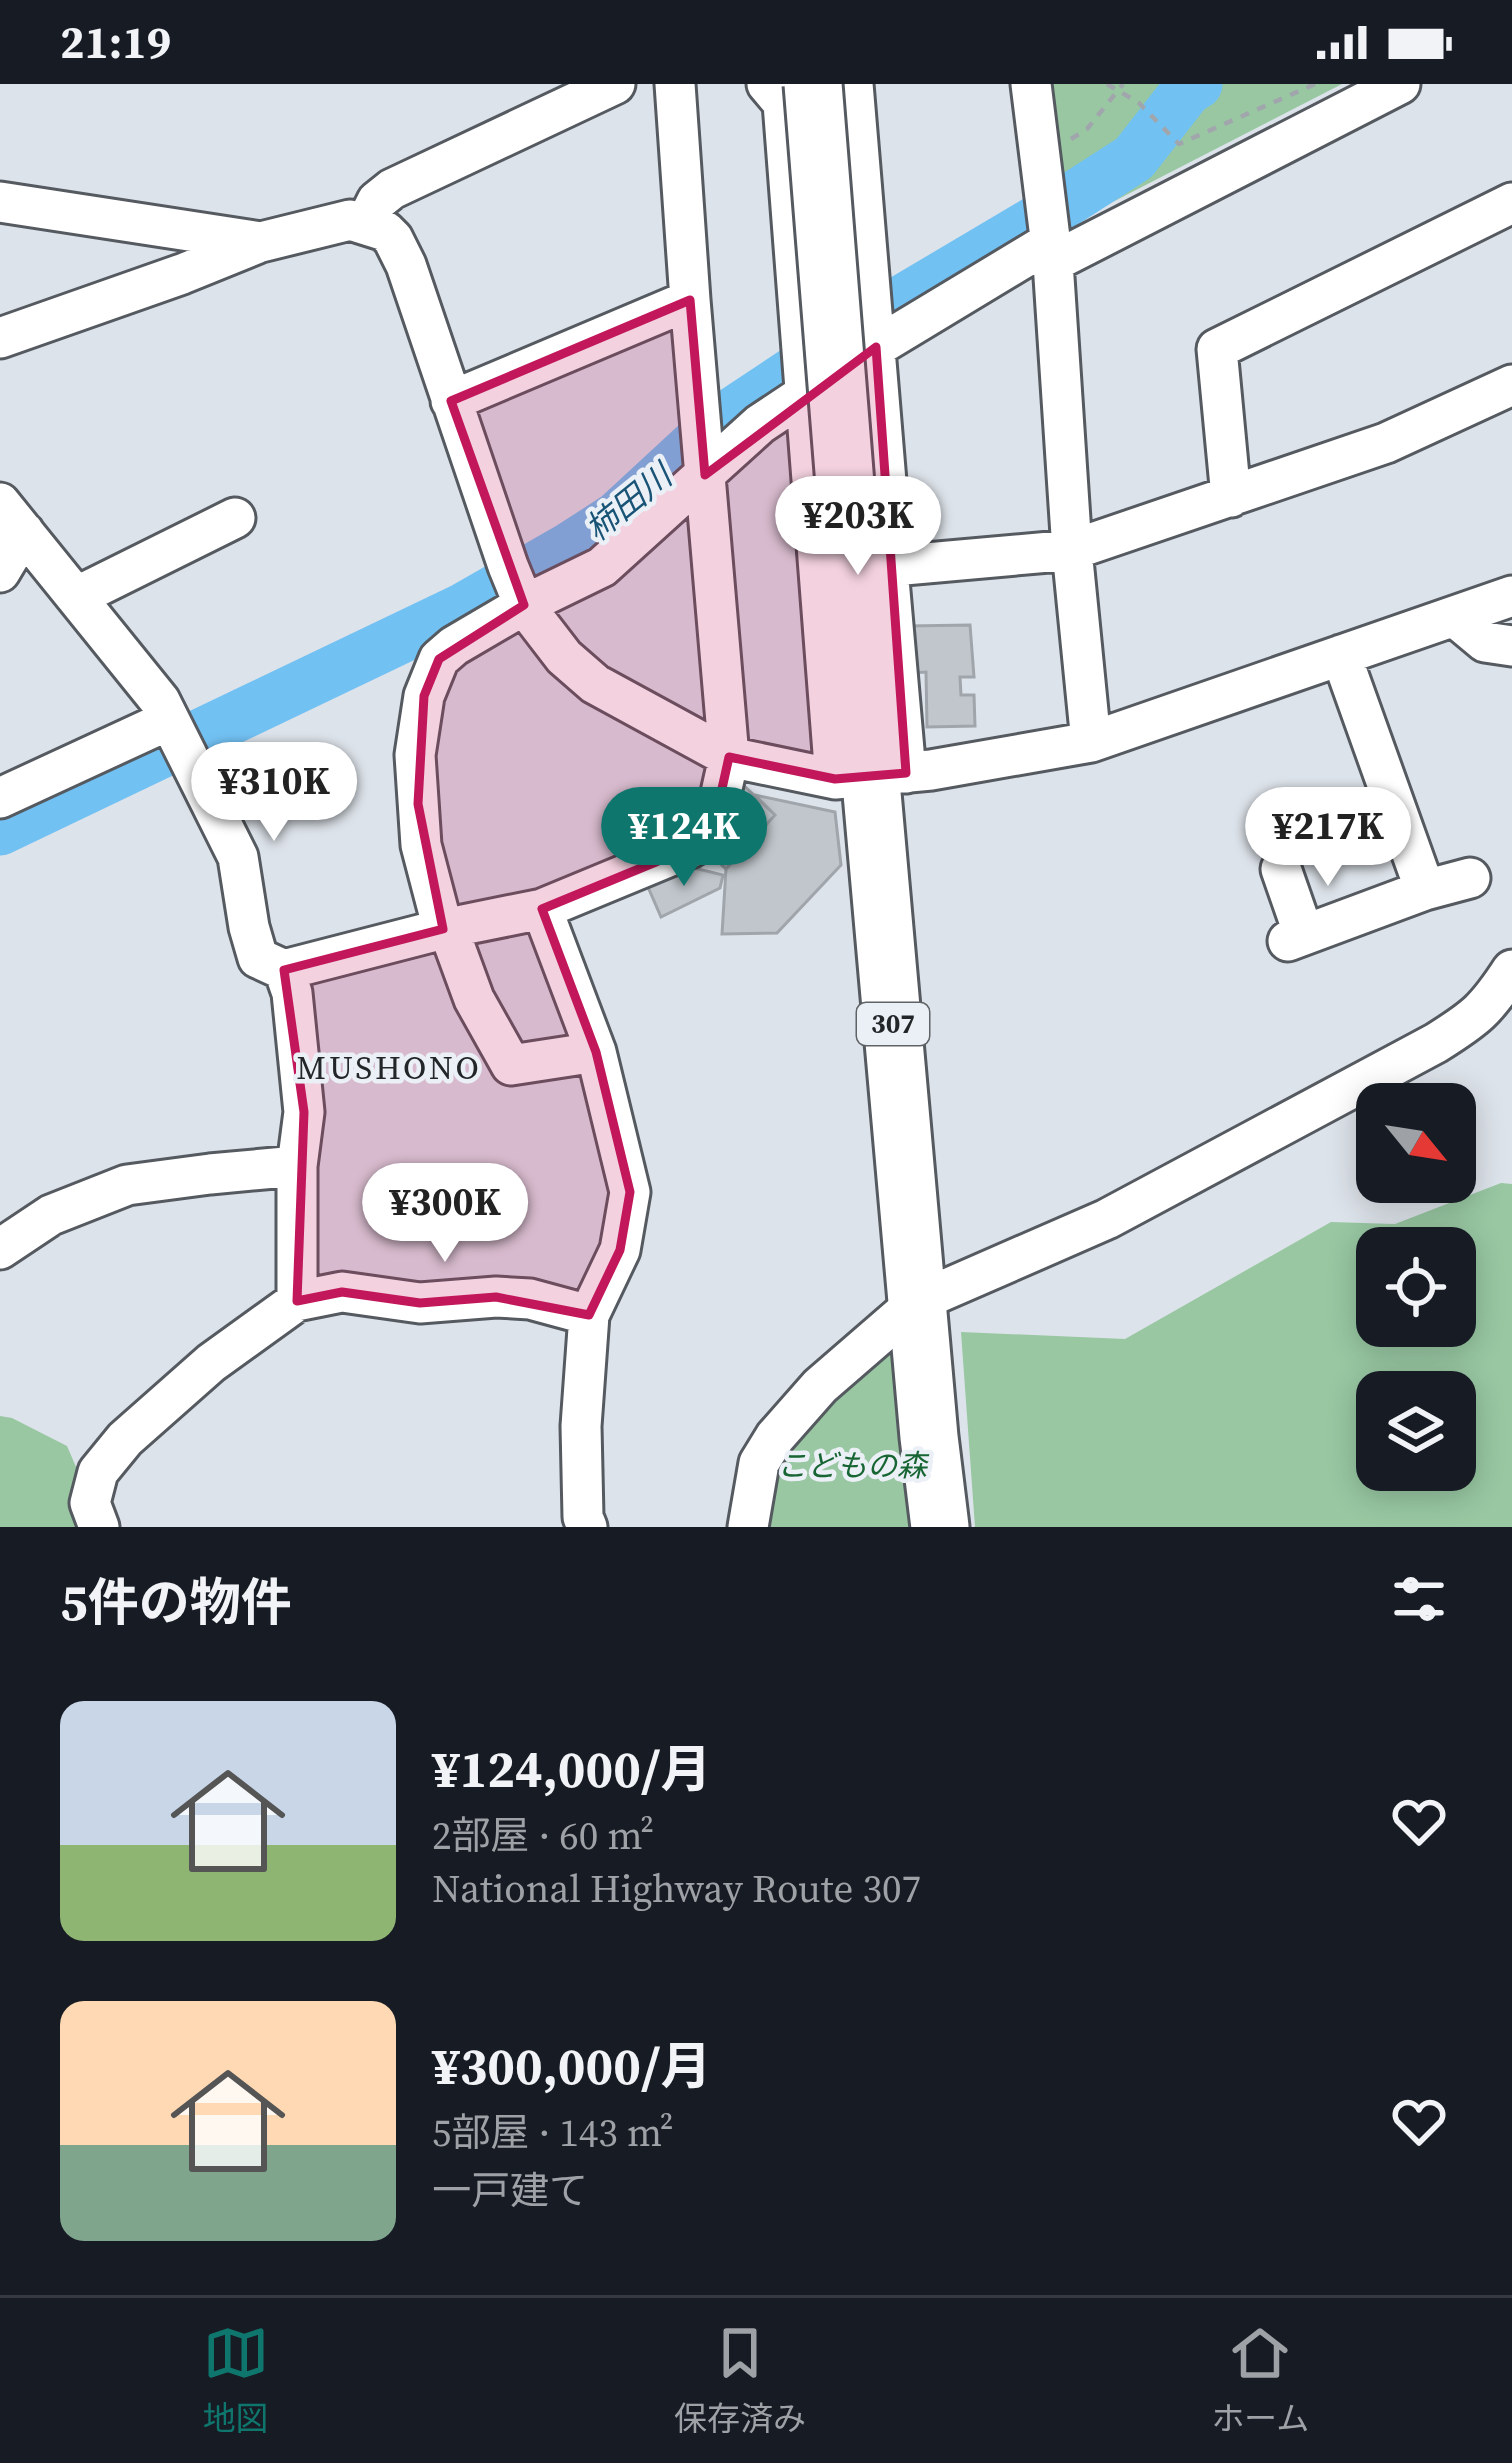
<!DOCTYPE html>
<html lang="ja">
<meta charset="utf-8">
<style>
body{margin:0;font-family:"Source Serif 4","Noto Sans JP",serif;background:#242831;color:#f1f3f6;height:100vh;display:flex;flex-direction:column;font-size:45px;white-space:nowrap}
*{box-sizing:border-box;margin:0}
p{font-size:39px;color:#9ea1a6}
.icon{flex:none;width:66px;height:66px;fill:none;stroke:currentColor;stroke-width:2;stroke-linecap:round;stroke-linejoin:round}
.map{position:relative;height:1443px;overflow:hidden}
.details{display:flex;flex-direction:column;background:#171b24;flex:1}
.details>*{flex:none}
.needle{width:78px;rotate:120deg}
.fabs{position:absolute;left:1356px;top:999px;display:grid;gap:24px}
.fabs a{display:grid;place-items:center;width:120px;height:120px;border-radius:24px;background:#171b24;box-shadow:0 6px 30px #0003;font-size:60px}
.price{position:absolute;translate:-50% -102px;padding:0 27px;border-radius:42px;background:#fff;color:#222;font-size:39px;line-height:78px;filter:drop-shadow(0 3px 6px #0008)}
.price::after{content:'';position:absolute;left:50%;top:72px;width:36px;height:27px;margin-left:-18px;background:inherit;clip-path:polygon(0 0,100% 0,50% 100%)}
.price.selected{background:#0f766e;color:#fff}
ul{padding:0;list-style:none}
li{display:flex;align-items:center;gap:36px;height:300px;padding:0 60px}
li span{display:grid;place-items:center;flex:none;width:336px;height:240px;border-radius:24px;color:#555}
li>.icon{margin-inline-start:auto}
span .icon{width:144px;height:144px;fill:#fffc;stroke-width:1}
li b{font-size:51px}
h2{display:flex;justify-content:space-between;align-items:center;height:144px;padding:0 60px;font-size:51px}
.status{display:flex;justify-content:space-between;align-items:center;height:84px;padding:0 60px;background:#171b24;direction:ltr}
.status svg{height:33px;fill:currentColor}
.tab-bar{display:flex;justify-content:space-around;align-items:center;height:168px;border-top:3px solid #363941;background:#171b24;font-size:33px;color:#9ea1a6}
.tab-bar a{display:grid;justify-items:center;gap:6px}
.tab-bar .selected{color:#0f766e}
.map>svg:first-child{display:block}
</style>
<div class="status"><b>21:19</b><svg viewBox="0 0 49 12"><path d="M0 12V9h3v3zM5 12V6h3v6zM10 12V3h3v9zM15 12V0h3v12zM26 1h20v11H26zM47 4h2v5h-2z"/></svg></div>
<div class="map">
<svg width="1512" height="1443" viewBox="0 0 1512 1443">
<rect width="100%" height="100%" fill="#dde3ea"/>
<!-- green -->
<path fill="#98c7a2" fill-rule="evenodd" d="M1040 0H1342L1064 143Z
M1501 1099 1512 1100V1443H975L961 1248 1125 1255 1331 1138 1395 1140ZM1455 1164V1242H1377V1164ZM1455 1308V1386H1377V1308Z
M905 1262 914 1443H766L767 1429 784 1373 855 1287Z
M0 1332 12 1334 67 1362 102 1443H0Z"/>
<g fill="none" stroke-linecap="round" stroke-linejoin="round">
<!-- river -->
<path stroke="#72c1f3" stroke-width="51" d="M0 746 464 524 569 464 617 433 723 335 901 217 1036 137 1134 74 1187 6 1197 0"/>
</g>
<!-- building -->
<path fill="#c0c6cc" stroke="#a0a5ab" stroke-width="3" d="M970 541 974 593H960L961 611H974L975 642 927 643 926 588 913 589 908 542Z
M739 697 775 731 726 785 708 768Z
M755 711 835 728 841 781 777 849 722 850 726 785 775 731Z
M694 784 723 791 720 804 661 833 648 803Z"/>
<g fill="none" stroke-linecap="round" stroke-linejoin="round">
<defs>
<path id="minor" d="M767 0 783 19 835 695
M853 0 893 482 1072 466 1386 359 1512 301
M1031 0 1053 178 1072 466 1091 658
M0 118 261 158 350 136 385 147 393 155 406 181 508 482 524 521 564 573 595 600 729 673 835 695 931 686 1091 658 1512 512
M366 139 377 117 392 105 615 0
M1053 178 1400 0
M0 254 182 190 256 160
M451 317 690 216
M1231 413 1217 265 1512 119
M0 419 160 617 238 773 249 843 258 874 284 886 443 845 542 825 692 763 715 736 729 673 690 216 675 0
M893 482 889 496 906 689
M0 488 24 448
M76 513 235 434
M1455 533 1485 558 1512 562
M1341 571 1425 806
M0 714 169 636
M1281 785 1304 851
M542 825 596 968 630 1108 620 1166 589 1231 581 1342 583 1433 587 1443
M448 844 474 915 511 981 596 968
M443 845 421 761 415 671 424 612 439 575 454 562 524 521 602 483 760 340 876 263 1050 158
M1288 857 1425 806 1470 794
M0 1165 51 1131 127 1101 210 1090 297 1082
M297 1217 342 1208 420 1219 496 1213 530 1215 589 1231
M99 1443 90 1419 98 1388 125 1355 211 1279 297 1217V1082L304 1028 292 909 284 886
M748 1443 759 1379 775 1353 820 1302 917 1218 1107 1135 1436 959C1476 934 1486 926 1512 886"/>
<path id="highway" d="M848 438 929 1353 940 1443"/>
</defs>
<!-- minor casing -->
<use href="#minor" stroke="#555a60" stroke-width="45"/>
<!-- highway casing -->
<use href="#highway" stroke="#555a60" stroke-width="63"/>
<!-- path -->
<path stroke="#a1a6ac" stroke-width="4.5" stroke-dasharray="9 9" stroke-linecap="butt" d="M1107 0 1139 19 1179 60 1315 0
M1071 55 1087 45 1123 0"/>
<!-- minor -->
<use href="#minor" stroke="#fff" stroke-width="39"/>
<!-- highway -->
<use href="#highway" stroke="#fff" stroke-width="57"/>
<defs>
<path id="highway-bridge" d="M813 0 848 438"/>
</defs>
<!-- highway-bridge casing -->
<use href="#highway-bridge" stroke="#555a60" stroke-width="63" stroke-linecap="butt"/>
<!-- highway-bridge -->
<use href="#highway-bridge" stroke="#fff" stroke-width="57"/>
</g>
<!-- marked area -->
<path fill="#c2185b" fill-opacity="0.2" stroke="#c2185b" stroke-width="9" stroke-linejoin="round" d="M690 216 705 391 876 263 906 689 835 695 729 673 715 736 692 763 542 825 596 968 630 1108 620 1166 589 1231 496 1213 420 1219 342 1208 297 1217 304 1028 284 886 443 845 418 720 424 612 439 575 524 521 451 317Z"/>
<g text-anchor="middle" stroke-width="9" stroke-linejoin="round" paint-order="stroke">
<!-- shield labels -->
<rect fill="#ebf0f7" stroke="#5f6366" stroke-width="3" x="857" y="919" width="72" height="42" rx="9"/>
<g font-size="27" font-weight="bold" fill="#232628">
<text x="893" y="949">307</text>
</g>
<!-- park labels -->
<g font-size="30" font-style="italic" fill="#176533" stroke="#ebf0f7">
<text x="852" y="1392">こどもの森</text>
</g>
<!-- water labels -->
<g font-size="33" font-style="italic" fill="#195476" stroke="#ebf0f7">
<text transform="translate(628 418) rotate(-39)" y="12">柿田川</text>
</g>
<!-- neighbourhood labels -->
<g font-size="33" letter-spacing="3" fill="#232628" stroke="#ebf0f7">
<text x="389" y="995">MUSHONO</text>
</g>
</g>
</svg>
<div class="fabs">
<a><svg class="needle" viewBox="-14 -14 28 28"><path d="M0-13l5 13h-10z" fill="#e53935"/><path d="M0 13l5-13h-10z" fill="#9ea1a6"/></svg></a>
<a><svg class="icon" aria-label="locate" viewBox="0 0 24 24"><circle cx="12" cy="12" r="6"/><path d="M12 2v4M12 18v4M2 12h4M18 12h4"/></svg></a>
<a><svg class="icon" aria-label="layers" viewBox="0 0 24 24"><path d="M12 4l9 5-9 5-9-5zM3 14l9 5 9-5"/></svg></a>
</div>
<b class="price" style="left:858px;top:494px">¥203K</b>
<b class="price" style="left:274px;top:760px">¥310K</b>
<b class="price selected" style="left:684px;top:805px">¥124K</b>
<b class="price" style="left:1328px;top:805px">¥217K</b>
<b class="price" style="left:445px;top:1181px">¥300K</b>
</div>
<section class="details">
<h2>5件の物件<svg class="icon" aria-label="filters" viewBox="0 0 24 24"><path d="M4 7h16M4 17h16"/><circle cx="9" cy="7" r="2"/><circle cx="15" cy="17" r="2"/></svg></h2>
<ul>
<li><span style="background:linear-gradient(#c9d6e8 60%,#8fb573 0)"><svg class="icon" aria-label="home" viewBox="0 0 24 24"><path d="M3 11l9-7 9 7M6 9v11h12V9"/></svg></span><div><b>¥124,000/月</b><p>2部屋 · 60 m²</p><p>National Highway Route 307</p></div><svg class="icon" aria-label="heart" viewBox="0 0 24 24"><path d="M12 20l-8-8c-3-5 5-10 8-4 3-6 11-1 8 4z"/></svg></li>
<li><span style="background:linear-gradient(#ffd9b3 60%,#7fa58c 0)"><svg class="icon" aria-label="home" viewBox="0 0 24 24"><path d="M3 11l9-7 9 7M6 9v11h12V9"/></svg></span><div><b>¥300,000/月</b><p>5部屋 · 143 m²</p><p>一戸建て</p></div><svg class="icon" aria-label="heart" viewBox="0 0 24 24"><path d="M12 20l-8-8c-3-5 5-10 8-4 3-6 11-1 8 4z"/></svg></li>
</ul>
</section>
<nav class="tab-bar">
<a class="selected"><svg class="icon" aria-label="map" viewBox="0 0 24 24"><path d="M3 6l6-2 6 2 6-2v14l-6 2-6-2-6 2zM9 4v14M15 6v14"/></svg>地図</a>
<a><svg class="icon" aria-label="saved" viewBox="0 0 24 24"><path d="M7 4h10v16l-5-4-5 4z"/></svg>保存済み</a>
<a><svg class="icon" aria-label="home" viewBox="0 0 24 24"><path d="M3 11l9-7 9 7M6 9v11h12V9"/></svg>ホーム</a>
</nav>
